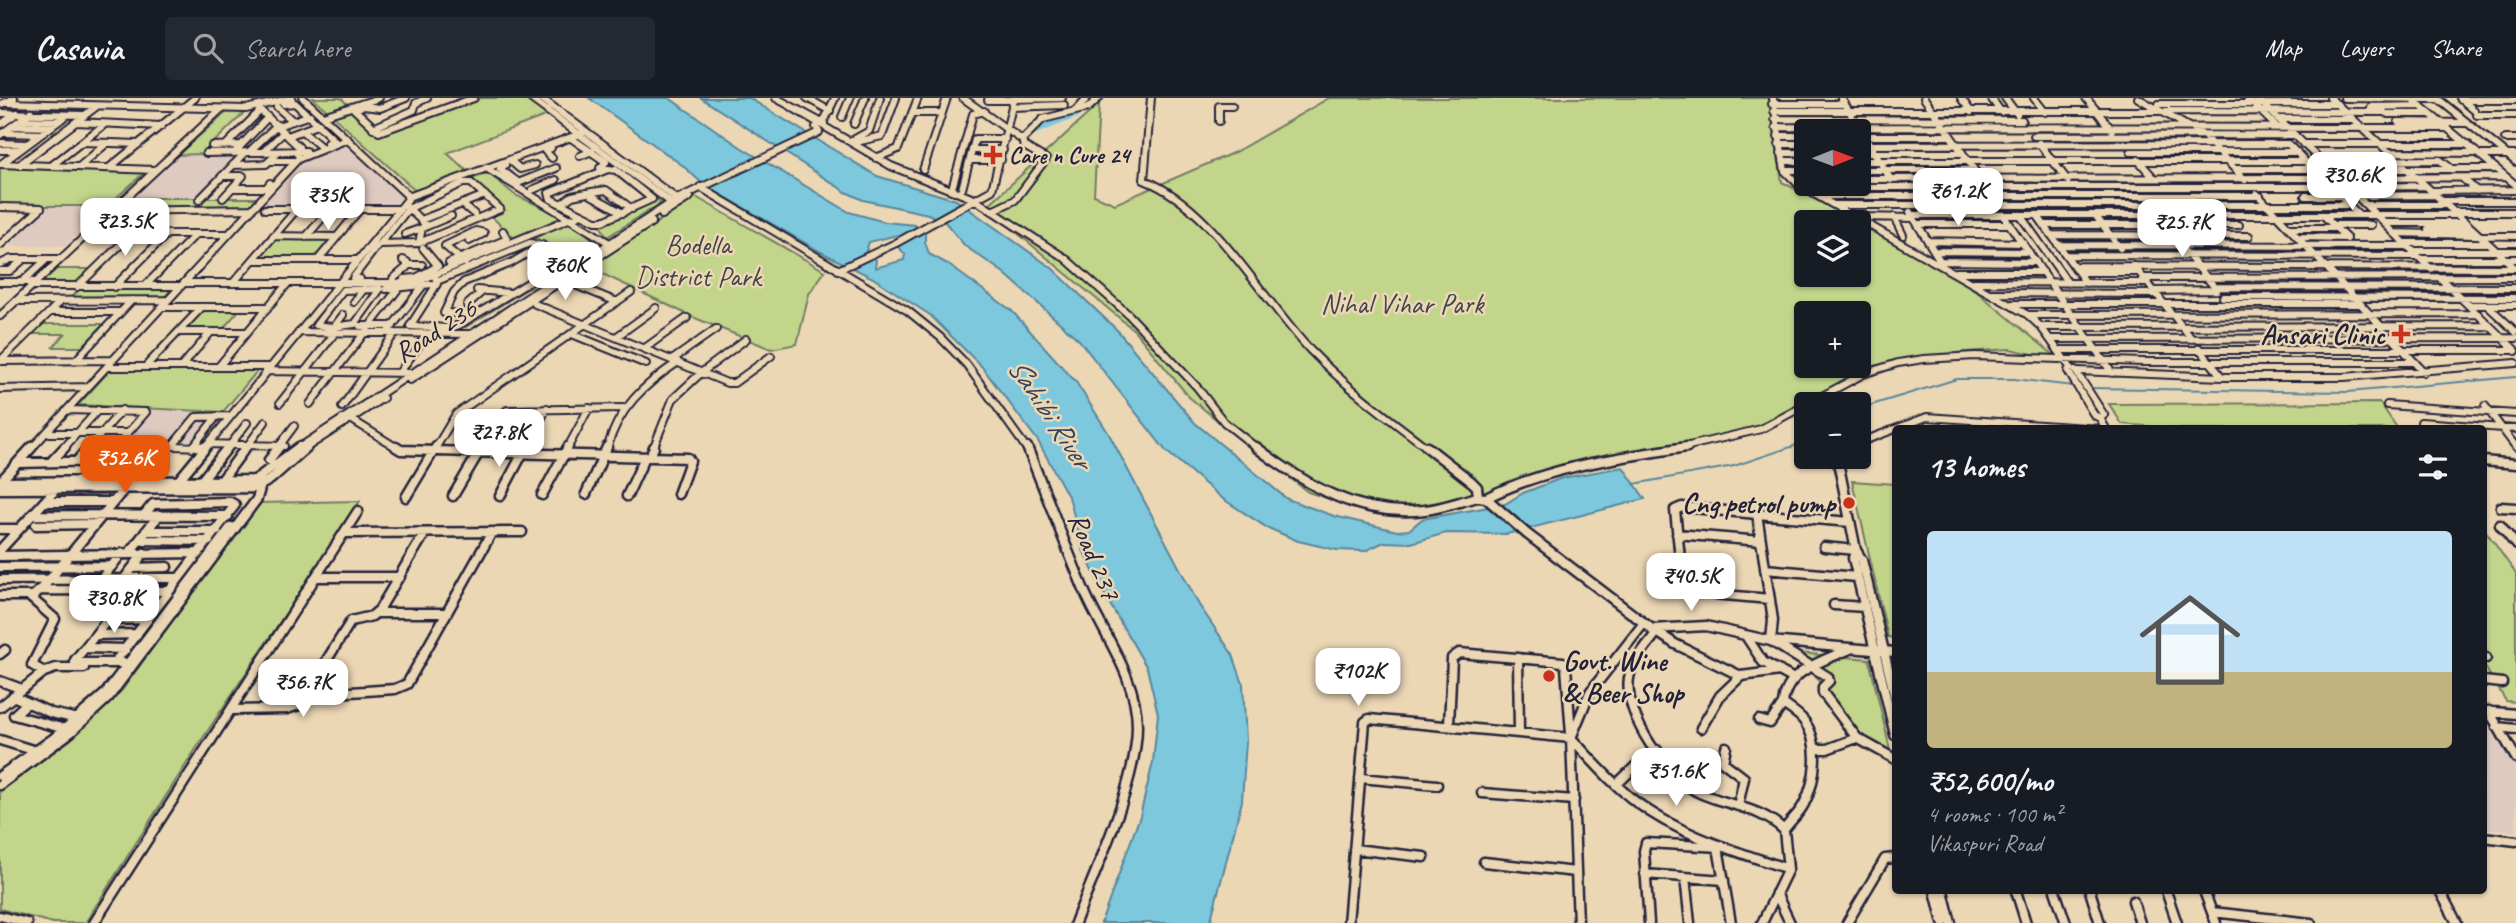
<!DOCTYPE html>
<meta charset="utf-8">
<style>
body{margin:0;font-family:Caveat,sans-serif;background:#242831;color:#f1f3f6;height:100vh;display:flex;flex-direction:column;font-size:26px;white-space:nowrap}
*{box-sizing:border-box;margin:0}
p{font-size:23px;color:#9ea1a6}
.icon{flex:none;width:38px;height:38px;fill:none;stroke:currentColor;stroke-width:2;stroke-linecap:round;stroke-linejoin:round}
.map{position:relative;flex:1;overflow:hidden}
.side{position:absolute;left:1892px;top:327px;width:595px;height:469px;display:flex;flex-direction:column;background:#171b24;border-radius:7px;box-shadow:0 2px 5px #0004}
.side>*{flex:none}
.needle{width:46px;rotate:89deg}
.fabs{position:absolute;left:1794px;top:21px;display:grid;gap:14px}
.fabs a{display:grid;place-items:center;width:77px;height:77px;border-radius:7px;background:#171b24;box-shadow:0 2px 5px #0004;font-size:35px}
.price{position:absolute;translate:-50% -60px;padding:0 16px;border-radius:14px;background:#fff;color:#222;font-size:23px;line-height:46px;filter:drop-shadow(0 2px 4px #0008)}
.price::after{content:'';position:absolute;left:50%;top:42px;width:21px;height:16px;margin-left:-10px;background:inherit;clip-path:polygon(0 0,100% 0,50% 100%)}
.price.active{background:#ea580c;color:#fff}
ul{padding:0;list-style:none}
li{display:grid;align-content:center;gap:14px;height:371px;padding:0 35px}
li span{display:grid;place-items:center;height:217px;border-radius:7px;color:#555}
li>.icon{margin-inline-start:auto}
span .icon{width:126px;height:126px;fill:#fffc;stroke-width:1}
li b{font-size:30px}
h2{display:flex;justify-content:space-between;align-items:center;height:84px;padding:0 35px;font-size:30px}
header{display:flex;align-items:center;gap:42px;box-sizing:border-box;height:98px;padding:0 35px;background:#171b24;border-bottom:2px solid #363941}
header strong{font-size:33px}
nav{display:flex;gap:38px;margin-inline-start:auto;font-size:24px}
.search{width:490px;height:63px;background:#242831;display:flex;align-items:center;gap:18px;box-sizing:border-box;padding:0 24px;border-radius:7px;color:#9ea1a6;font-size:26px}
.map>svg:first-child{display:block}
</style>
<header>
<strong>Casavia</strong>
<div class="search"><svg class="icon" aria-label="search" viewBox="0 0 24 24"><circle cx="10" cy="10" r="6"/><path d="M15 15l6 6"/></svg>Search here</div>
<nav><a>Map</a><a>Layers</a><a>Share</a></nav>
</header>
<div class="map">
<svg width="2516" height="825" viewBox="0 0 2516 825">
<rect width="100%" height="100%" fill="#ecd7b5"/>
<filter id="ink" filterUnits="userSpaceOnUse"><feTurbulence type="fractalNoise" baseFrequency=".0143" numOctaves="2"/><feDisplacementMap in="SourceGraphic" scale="14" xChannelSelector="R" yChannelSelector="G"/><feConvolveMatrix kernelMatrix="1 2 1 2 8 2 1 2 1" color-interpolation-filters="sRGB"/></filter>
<g filter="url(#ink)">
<!-- built -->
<path fill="#dfcac0" d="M343 45 404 100 393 107H263L306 60Z
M179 56H242L197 101 131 102Z
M47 108H107L65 148H2Z
M146 311 223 316 195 351 109 352Z
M2483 624 2488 625 2516 670V733L2483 730Z"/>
<!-- green -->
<path fill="#c2d58b" stroke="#727c63" stroke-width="2" fill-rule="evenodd" d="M313 0H341L378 35 476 0H524L548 17 447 55 468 74 417 94Z
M1329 0H1769L1782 84 1858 124H1806V177H1858V125L1965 184 2060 262 2010 251 1965 254 1888 268 1752 337 1701 349 1609 359 1475 400 1400 417 1361 411 1308 394 1241 342 1189 299 1135 233 986 109 1099 6 1094 97 1115 106 1235 54ZM1806 215H1858V268H1806Z
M228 13H246L202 56 177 57Z
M0 68 145 74 107 108H0Z
M488 75 515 97 566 120 515 141 492 119 505 112 469 82Z
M696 99 825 173 809 196 797 246 771 251 695 220 588 169Z
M132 100H257L247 111H120Z
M656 101 661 105 607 139 600 127Z
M573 122 598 147 466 229H454L562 161 535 139Z
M276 141H330L315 159 260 158Z
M56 171H91L75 187H39Z
M174 188 163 201 69 202 82 189Z
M200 211H240L222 232H181Z
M42 226H104L82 249H53L65 236H31Z
M113 269 259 271 223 314 78 307Z
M2380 305 2398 331H2178L2122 326 2109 306Z
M1852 383 1895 386V540L1888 539Z
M360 403 201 643 85 825H53L0 811V692L70 642 122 592 258 405Z
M2483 429 2516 476V604L2506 603 2483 566Z
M1787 554 1869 561 1891 656 1847 638C1829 599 1824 579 1787 554Z"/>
<!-- water -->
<path fill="#7dc8dc" stroke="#59869c" stroke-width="2" fill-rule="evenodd" d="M589 0H669L742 50 849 114 885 124 915 127 925 132V144L929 156 946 165 1012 213 1076 284 1109 336 1199 507 1233 557 1243 586 1246 643 1242 703 1210 825H1101L1140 718 1153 664 1158 616 1147 570 1104 496 1082 450 1070 402 1038 343 982 269 930 217 873 180 821 154 704 87 682 67ZM897 137 906 142 897 148 905 156 904 162 875 170 876 162 866 153 869 144Z
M701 0H749L877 78 956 102 1052 170 1118 233 1195 325 1287 401 1334 418 1397 433 1409 432 1422 421 1505 406 1523 395 1562 380 1623 369 1645 401 1507 436 1446 435 1411 445 1384 444 1365 453 1337 452 1298 443 1266 429 1223 401 1166 353 1079 242 1004 175 965 148 945 124 928 116 863 102 846 94Z"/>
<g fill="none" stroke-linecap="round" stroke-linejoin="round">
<!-- stream -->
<path stroke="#59869c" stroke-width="2" d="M2089 290 2348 294 2516 279
M1858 311 1957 281H2014L2073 288
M1634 386 1734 368 1806 344"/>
<!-- canal -->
<path stroke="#7dc8dc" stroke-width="6" d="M1033 34 1076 17 1093 0"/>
<defs>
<path id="minor-far1" d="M406 0 380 10 364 8 354 11 379 34 474 0
M530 0 673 106
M541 0 681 104
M776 0 824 26
M807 0 830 13
M963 0 1022 42
M1151 0 1144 82C1211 107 1261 200 1310 252 1346 289 1388 320 1429 351
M1773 0 1785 73 1800 88 2028 217 2041 229 2070 269 2068 273 2094 317 2100 320 2106 331
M1841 0 1851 16
M1924 0 1980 80
M1961 0 1971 14
M1991 0 2001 14
M2005 0 2017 16
M2034 0 2045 14
M2086 0 2112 32
M2138 0 2203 37 2245 82
M2247 0 2277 29
M2257 0 2431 171
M2330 0 2515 170
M2344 0 2438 1
M2437 0 2516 64
M2460 0 2474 12
M1014 1 1062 0
M2412 1 2516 87
M988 2H1014
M2461 2H2516
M7 5 246 11 292 0
M284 6 295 5 334 42 327 45
M1772 6H1845
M2159 6H2337
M0 7 14 0
M277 9 293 23
M1012 9 1064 7
M2371 9 2421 8
M258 10 299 49 297 56
M793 10 891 68 974 101 1065 160 1129 217 1197 289 1224 324 1258 351
M1076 12 1087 0
M1774 13H2158
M2166 13 2384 14
M0 15 84 17
M912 15H942
M2388 16H2430
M2477 17H2516
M323 18 379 0
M842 19 850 0
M1775 21 2022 22
M2278 21H2352
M21 22 58 23
M1219 23V8H1232
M76 24 161 28
M2398 24 2467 25
M823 25 835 0
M854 26 865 0
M0 27 17 15
M1858 27 1891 82
M13 28 50 29
M278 28 310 17
M1776 29 2448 30
M373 30 414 12 416 5 427 0
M302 33 320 48
M4 35 41 36
M0 37 31 14
M288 38 319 26
M1778 38H1806
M1858 38H1950
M2034 38 2295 37
M571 40 606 64 600 70
M2505 41H2516
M851 43 869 33 880 0
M83 44 139 46
M0 45 27 46
M852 45 882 38 896 0
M2039 45 2068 83
M1779 46H1806
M2303 46H2468
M1858 47 2288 46 2359 117
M212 48 241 47
M225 48 259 14
M551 50 545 53 552 60
M0 52H20
M972 52H1003
M249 54 277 27
M263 54 284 34
M2131 54H2297
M2388 54 2477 55
M206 55 306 53
M234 55 268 19
M1781 55H1806
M1858 55H1961
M2481 57H2516
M580 58 592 53
M876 60 898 51 918 0
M970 62H1001
M2138 62 2154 80
M270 63H296
M1783 63H1806
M1858 63H2305
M2320 63 2440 62 2453 72
M512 64 520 71 535 67
M0 66 154 72
M1 66 67 17
M19 67 97 8
M233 67 266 66 278 55
M505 67 500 71 519 85
M51 68 105 26
M79 69 107 45
M109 70 195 0
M486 70 611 146
M608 71 616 72 652 101 603 123H596L551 101 549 95Z
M2235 71H2313
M2329 71H2497
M923 72 947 0
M1785 72H1806
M1858 72H1973
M222 78H243L223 100
M2338 80 2506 79
M2462 80 2477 93
M1858 81 2322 80
M463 85H471L500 111 419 145 380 146 408 111Z
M518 85 556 70
M953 87 973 16 984 13
M700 89 908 213 940 239 967 267 1027 351
M1803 89H2330
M2347 89 2425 88
M233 90H266L270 85
M962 91 975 41H1005
M532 92 556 82
M2432 93 2516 92
M2257 96 2383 230
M1820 98H2260
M2305 98H2340
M2356 98 2436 97
M408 99 585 34
M199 102 245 55
M2442 103H2516
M462 106 474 116
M561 106 572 98 592 94
M1836 107H2349
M2366 107H2446
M0 109 41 110 0 147
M407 109 427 128 451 118
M265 111H400
M112 113 252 111
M992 113 1015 102 1046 61 1024 48 1022 42 1043 21 1088 10 1099 0
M1910 114 1942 166
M2455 114H2516
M623 115 591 97 592 94 606 92 632 111
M662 117 690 99
M1912 117H2457
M2003 117 2112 275
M2020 117 2068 185
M2037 117 2086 185
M2095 117 2120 150
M2323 117 2347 141
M1858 119 1914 120
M1894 119 1903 137
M572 121 581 116
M421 122 485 97
M2384 125H2465
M1918 126H2010
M2044 127H2239
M2333 127H2371
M2289 130H2336
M2428 131H2471
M2394 135 2516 138
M131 136H229
M405 136 422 130
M2051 137 2249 138
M273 138 336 139
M306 139 330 111
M2298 139 2346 140
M1928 143 2023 145
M419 145 422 130 427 128
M2178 145 2217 192
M2405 145H2487
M2058 147 2407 148
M1934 153 2029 154
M2413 153H2516
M2066 157 2418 158
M2421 161H2516
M253 162H358
M318 162 360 111
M1940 163 2036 164
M449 165 507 141 503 133
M465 165 445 148 476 133 484 135 469 143
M0 166 11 161H60
M407 167H422
M2074 168 2516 170
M2134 168 2192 241
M838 172 896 145 992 92 1014 0
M0 173H10L24 161
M1956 174H2043
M2078 174H2139
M435 178 437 186 410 228 449 230 459 227 554 169 556 163 543 148 530 145 437 183
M2144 180 2516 179
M2440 180 2516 253
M360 181 353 180 377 148
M393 181 407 169V164L403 162
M404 181 416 180 438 168 423 150
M563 182 617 204
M0 184H35
M22 184 47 161
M1974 184 2148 185
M184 185H414L571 120
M233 185 297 111
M31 188H181
M145 188 196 136
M77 189 155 113
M114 189 167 136
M2215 189 2516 190
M380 191 355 226 332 229 316 227 343 192Z
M386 191 432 186
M477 192 510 195
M2154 193 2217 192
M1992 195 2156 196
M2223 199 2516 200
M16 203 168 202
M354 204 364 191
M535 206 727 285H734L771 258
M2012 206H2361
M467 207 484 192
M2470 207H2516
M2488 208 2516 234
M162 209H268
M50 214H121
M476 216 444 215 454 194 464 184 511 165 542 147
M2028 217 2478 216
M0 218 221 11
M360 228H393
M334 229 343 217
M2041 229 2490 228
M179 234H247
M299 234 470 236
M328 235 332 229
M387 235 422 189
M572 236 646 266
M616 239 656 210
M2391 239 2424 274
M2051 241 2516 240
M645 250 687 220
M2199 250 2222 279
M2059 252H2515
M672 262 716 231
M0 263 113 262
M0 263 61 203
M75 263 132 202
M146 268 202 209
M182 268 211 234
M219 268 288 185
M107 269H270
M2075 272 2104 317 2100 320
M266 273 413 275
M2078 273 2222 279H2344L2516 265
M399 275 427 236
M410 282 652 124
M0 291 88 289
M280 305 335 235
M310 306 398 191
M2387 307 2516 316
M2485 308 2516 349
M342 309 395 235
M67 312 146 314 114 351
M349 320 399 351
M2421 324 2516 331
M46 335H127
M1858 345 1927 319 2100 331
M207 346 284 348
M205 349 172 348 196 319 230 318
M192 350 217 318
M31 351 298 61 348 41
M63 351 98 312
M88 351 122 312
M204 351 408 101 406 96 303 0
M227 351 247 325
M245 351 265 324
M277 351 294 328
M297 351 677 101 819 34 816 29
M304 351 383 300
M435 351 456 316 631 194
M481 351 498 321 507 312 624 310
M525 351 547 310
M567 351 589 310
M607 351C618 310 644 287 678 264
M653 351 673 301 701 275 746 241
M1676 351 1761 331 1863 276 1898 265 1924 261 1975 258 2142 264H2415"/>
<path id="minor" d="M199 349H205
M396 349 401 352 688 360 690 363 678 396
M1027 349C1046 396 1064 444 1084 492 1103 537 1137 578 1137 628 1137 686 1096 770 1075 825
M1256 349C1306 387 1360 420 1425 412 1443 410 1461 403 1478 399L1486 400 1527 436 1652 531 1706 528 1771 543 1895 554
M1427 349 1472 384 1477 389 1478 399
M650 359 654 349
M1837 359 1856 452 1862 462 1895 599
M269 362 279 349
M2483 363 2516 366
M51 364 65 349
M76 364 89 349
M18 365 102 363
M85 383 115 349
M178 383 206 349
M201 383 228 349
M221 383 246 349
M0 384 255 382 299 349
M0 384 32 349
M125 390 41 492 168 493
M0 391 256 390 271 381 307 349
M586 396 607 349
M542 397 568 349
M453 398 482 349
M500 398 526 349
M627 398 645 359
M406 399 436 349
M1486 400C1550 368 1617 360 1687 349
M44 404H113
M2501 409 2516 410
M1757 416 1682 409 1675 412 1683 489 1690 494 1770 501
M33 417 228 418
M1850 424 1757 416 1773 522 1771 543 1828 579 1829 583 1823 589V595L1857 640 1895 661
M36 427 95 426
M2500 427 2516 447
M0 431H19
M146 433H217
M344 435 522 434
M1677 436 1761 443
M140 442 209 443
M1824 449 1856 452
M0 452 56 391
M1856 452 1853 460 1895 637
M129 455 159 417
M0 458 199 455
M0 469 112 468
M133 470 167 469
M1765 471 1857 479
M316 479H400
M125 480H178
M0 482 125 481
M41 491 31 500 55 521 32 567 44 574
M92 493 122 455
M115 493 144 455
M0 498H32
M1834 507 1865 509
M119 509 157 508
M377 515H447
M108 522 148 521
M1652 532 1657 534C1647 548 1632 563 1629 580 1623 617 1668 681 1700 695 1729 708 1760 709 1784 732L1788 771 1762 825
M1657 534 1675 546 1741 578 1780 573
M96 537 137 536
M1746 538 1763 564 1792 580
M85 550 126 551
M0 556 5 552
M1518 560 1519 634
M2483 560H2486
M115 564 235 407 230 404 153 406 144 417
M129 565H75V562L130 494
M0 583 22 591
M2483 583 2502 585
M306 597 395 591 407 586 492 434
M13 598 51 615 78 621
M27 605 14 617 65 631
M0 609 44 574 56 570H84
M231 612 287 611 299 607 351 523 372 518 379 512 425 435
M2483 613 2516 616
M2489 613 2516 660
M1759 622 1770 625 1783 606
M1449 627 1452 560 1459 555 1563 564 1566 569 1571 636
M2497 629 2516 631
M1701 630 1720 598 1741 578
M0 642 36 653
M1726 649 1723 664 1744 680 1738 708
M1815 651H1827L1857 640
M0 678 54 640 105 596 231 429
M1360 680 1437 687
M1617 686 1643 661 1657 652
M0 687 71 634 108 600 257 401 261 387
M1482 695 1574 702
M1784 732C1790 723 1799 716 1804 706 1816 683 1821 645 1804 623 1799 616 1790 611 1783 606 1786 572 1823 563 1850 551
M2483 739 2516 743
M1718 749 1731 825
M1354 751 1424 759
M1484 764 1576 774
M1645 776 1724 782
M1685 779 1690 825
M1935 793 1943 825
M1943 793 1951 825
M2016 793 2026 825
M2055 793 2066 825
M2090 793 2100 825
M2166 793 2177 825
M2204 793 2216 825
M2440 793 2457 825
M1776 795 1790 825
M2133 803 2140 825
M2212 814 2311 825
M0 818 27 825
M94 825 358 413
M1348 825 1365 624 1369 621 1571 640C1592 662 1612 686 1636 704 1681 738 1736 753 1788 771
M1578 825 1571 640 1590 594 1644 525
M1649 825 1644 753 1646 745 1721 749
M1847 825 1885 761 1895 760"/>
</defs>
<!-- minor-far1 casing -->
<use href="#minor-far1" stroke="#22223b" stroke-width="10"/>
<!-- minor casing -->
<use href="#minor" stroke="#22223b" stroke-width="13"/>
<!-- minor-far1 -->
<use href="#minor-far1" stroke="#ecd7b5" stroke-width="6"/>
<!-- minor -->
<use href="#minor" stroke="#ecd7b5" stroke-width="8"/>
</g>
</g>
<!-- markers -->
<g fill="#c8321e" stroke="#ecd7b5" stroke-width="2.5">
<path d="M989.5 46.5h7v7h7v7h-7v7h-7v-7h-7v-7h7z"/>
<path d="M2397.5 225.5h7v7h7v7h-7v7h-7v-7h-7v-7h7z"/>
<circle cx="1849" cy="405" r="7"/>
<circle cx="1549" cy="578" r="7"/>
</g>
<g text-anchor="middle" stroke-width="5" stroke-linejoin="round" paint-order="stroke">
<!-- far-poi labels -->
<g font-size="23" font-weight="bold" fill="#22223b" stroke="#ecd7b5" text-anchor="start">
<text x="1009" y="65">Care n Cure 24</text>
</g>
<!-- park labels -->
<g font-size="28" fill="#42464b" stroke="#ecd7b5">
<text x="698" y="156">Bodella<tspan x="698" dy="32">District Park</tspan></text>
<text x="1402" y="215">Nihal Vihar Park</text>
</g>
<!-- street labels -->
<g font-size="28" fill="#22223b" stroke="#ecd7b5">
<text transform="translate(435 232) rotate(-33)" y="10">Road 236</text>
<text transform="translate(1095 458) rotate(67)" y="10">Road 237</text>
</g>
<!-- poi labels -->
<g font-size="28" font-weight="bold" fill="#22223b" stroke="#ecd7b5" text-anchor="end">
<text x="2385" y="246">Ansari Clinic</text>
<text x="1835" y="415">Cng petrol pump</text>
<text x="1563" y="572" text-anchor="start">Govt. Wine<tspan x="1563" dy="32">&amp; Beer Shop</tspan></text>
</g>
<!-- water labels -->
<g font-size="30" font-style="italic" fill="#34435b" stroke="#ecd7b5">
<text transform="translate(1050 315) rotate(56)" y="10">Sahibi River</text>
</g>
</g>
</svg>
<div class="fabs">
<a><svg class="needle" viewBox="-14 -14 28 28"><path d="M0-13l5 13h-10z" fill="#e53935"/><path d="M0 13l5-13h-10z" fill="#9ea1a6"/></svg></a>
<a><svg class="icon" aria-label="layers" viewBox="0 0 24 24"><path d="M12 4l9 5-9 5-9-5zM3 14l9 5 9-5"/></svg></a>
<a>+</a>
<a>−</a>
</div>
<b class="price" style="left:2352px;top:114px">₹30.6K</b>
<b class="price" style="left:1958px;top:130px">₹61.2K</b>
<b class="price" style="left:328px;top:134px">₹35K</b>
<b class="price" style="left:125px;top:160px">₹23.5K</b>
<b class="price" style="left:2182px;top:161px">₹25.7K</b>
<b class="price" style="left:565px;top:204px">₹60K</b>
<b class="price" style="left:499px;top:371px">₹27.8K</b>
<b class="price active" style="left:125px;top:397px">₹52.6K</b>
<b class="price" style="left:1691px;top:515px">₹40.5K</b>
<b class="price" style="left:114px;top:537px">₹30.8K</b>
<b class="price" style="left:1358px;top:610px">₹102K</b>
<b class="price" style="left:303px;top:621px">₹56.7K</b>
<b class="price" style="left:1676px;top:710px">₹51.6K</b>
<section class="side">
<h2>13 homes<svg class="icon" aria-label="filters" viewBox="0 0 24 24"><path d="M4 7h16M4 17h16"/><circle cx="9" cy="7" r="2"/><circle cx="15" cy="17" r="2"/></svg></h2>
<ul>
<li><span style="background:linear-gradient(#bfe0f5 65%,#c2b280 0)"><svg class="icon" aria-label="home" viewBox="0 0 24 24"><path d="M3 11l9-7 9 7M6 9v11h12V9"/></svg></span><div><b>₹52,600/mo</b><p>4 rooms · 100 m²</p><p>Vikaspuri Road</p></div></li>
</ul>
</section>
</div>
